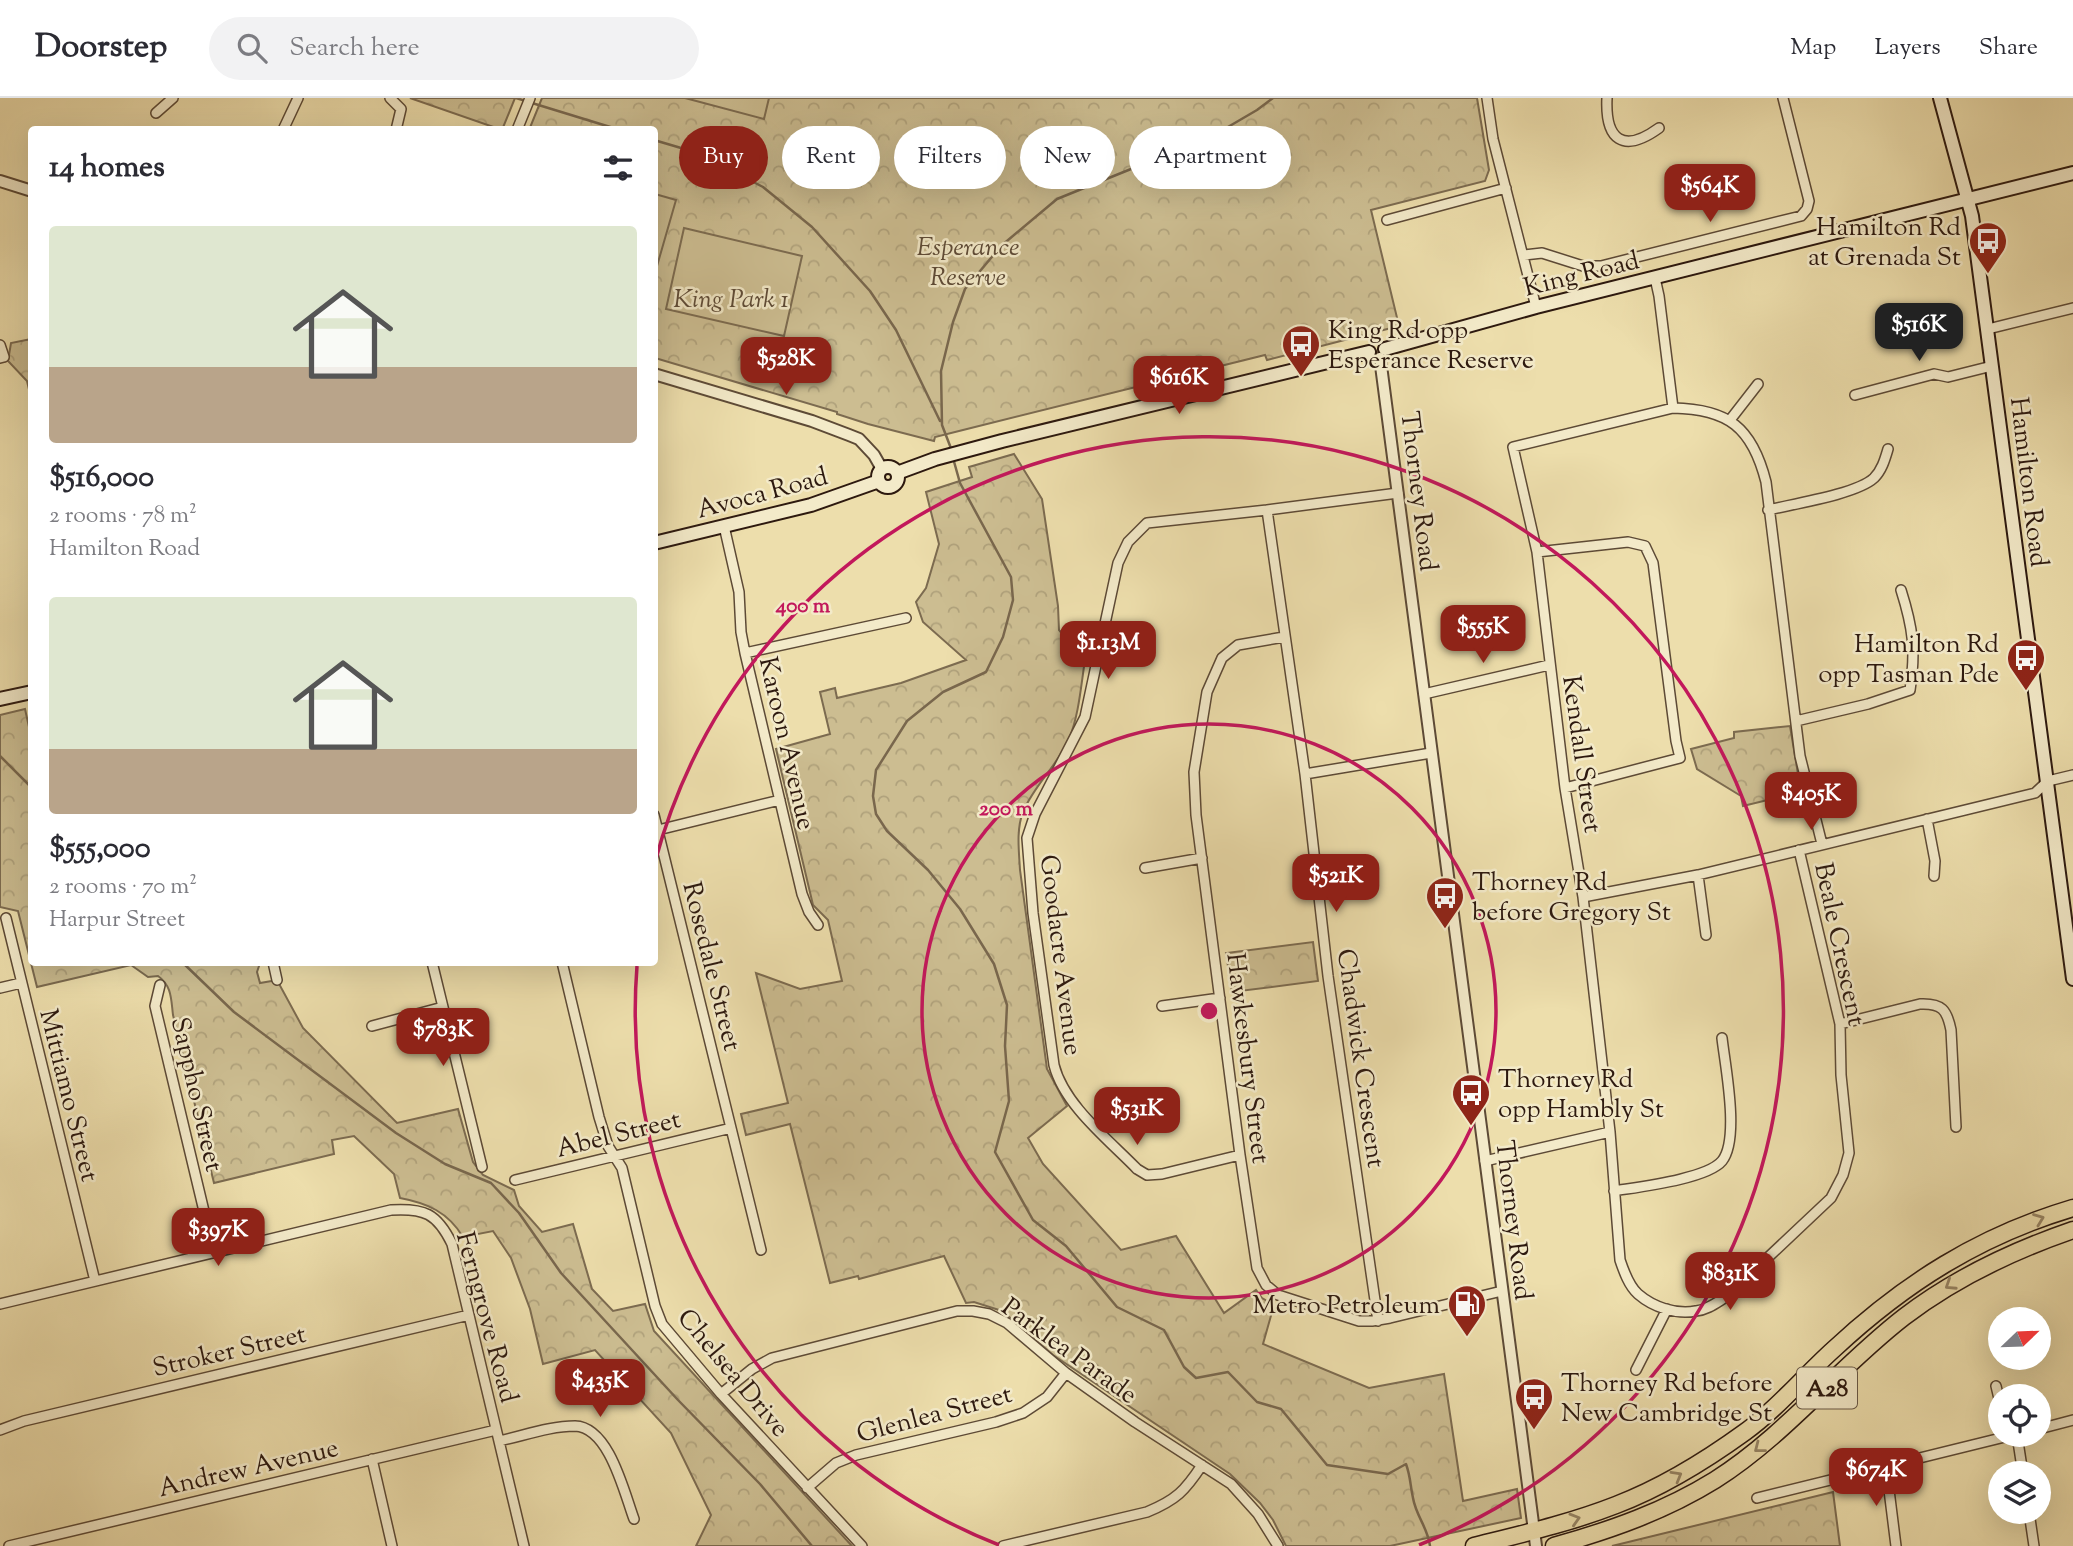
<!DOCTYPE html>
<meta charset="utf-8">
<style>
body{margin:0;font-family:"Sorts Mill Goudy",serif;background:#f2f2f3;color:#2b2b33;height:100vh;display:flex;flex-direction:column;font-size:26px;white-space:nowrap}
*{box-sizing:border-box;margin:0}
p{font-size:23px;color:#7c7c81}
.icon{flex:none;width:38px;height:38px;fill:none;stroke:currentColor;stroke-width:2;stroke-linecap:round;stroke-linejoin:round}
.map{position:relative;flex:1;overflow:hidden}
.details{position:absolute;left:28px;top:28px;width:630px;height:840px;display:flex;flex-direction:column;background:#fff;border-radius:7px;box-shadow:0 7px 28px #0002}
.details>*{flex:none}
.banner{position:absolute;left:679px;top:28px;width:665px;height:63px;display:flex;gap:14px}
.needle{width:46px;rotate:67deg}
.buttons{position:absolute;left:1988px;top:1209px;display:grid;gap:14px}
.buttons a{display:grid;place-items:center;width:63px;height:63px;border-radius:50%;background:#fff;box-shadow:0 7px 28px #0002;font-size:35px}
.price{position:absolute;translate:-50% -60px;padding:0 16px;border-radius:14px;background:#8f2418;color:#fff;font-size:23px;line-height:46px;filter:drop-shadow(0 2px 4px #0008)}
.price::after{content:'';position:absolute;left:50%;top:42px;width:21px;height:16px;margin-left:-10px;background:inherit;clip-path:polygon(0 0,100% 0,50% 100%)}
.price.active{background:#222;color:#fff}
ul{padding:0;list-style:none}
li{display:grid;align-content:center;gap:14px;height:371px;padding:0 21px}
li span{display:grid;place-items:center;height:217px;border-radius:7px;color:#555}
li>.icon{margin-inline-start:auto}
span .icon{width:126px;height:126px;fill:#fffc;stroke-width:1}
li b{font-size:30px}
h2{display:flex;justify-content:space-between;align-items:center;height:84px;padding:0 21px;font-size:30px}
.tag{padding:0 24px;border-radius:32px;background:#fff;box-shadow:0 7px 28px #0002;font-size:24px;line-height:63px}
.tag.active{background:#8f2418;color:#fff}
header{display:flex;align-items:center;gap:42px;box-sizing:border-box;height:98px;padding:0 35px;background:#fff;border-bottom:2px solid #e1e1e2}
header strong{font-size:33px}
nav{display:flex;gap:38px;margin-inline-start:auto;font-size:24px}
.search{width:490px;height:63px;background:#f2f2f3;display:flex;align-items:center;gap:18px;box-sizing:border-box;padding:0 24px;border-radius:38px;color:#7c7c81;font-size:26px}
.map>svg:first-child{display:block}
</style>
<header>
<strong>Doorstep</strong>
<div class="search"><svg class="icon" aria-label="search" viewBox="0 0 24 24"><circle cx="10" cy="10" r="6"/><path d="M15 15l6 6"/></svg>Search here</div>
<nav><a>Map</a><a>Layers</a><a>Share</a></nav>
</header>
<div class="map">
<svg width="2073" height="1448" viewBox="0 0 2073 1448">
<defs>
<pattern id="park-crowns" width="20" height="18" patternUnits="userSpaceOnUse" patternTransform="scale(1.75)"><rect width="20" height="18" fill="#ccbd91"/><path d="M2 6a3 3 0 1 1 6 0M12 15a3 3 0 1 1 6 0" fill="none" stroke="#b0a27c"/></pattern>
</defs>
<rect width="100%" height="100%" fill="#eddeac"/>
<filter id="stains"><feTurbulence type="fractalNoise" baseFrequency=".00286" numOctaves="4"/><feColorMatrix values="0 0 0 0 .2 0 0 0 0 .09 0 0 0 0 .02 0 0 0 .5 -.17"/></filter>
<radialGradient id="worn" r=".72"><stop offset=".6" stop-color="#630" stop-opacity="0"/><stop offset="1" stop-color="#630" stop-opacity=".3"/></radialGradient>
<!-- park -->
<path fill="url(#park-crowns)" stroke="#7c6b50" stroke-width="2" d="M410 0H515L502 32Z
M542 0H1477L1489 72 1485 83 1371 112 1399 228 1267 262 1265 257 967 331 935 339 934 343 868 326 837 316V314L655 260 654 32H529Z
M31 241H32L31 300 27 283 8 263 11 245Z
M1014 356 1042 401 1058 508 1059 532 1085 562C1081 587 1079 617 1069 641 1058 667 1034 687 1023 714 1016 732 1019 753 1020 772L1047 971 1067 1008 1028 1040 1043 1066 1121 1152 1176 1138 1224 1215 1256 1192 1262 1200 1274 1207 1263 1246 1369 1290 1444 1276 1463 1403 1517 1391 1521 1420 1390 1448H1286L1273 1422 1260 1405 1230 1376 1053 1257 1002 1213 974 1204 966 1205 944 1158 859 1181 858 1178 830 1185 790 1026 746 1037 741 1016 788 1005 756 875 800 891 842 883 828 822 813 807 776 651 830 636 820 594 835 590 837 600 901 585 966 562 923 524 916 504 926 490 939 446 926 394 972 379 969 369Z
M25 611 31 638 32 864 260 865 257 874 260 885 277 882 303 930 397 1025 458 1011 473 1064 483 1077 514 1092 519 1108 542 1134 573 1126 592 1191 613 1213 645 1206 654 1233 852 1448H696L711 1417 671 1335 595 1252 543 1266 530 1211 511 1160 493 1133 463 1139C448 1114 427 1105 400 1100L394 1076 354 1038 332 1042 334 1056 214 1085 173 917C171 901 172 888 158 878L148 879 131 867 37 889 18 813 0 809V617Z
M1790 628 1801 694 1743 708 1741 698 1697 671 1691 651 1734 640V634Z
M1313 844 1318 883 1232 894 1226 855Z
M1833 1394 1840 1448H1612Z"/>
<!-- pitch -->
<path fill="#ccbd91" stroke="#7c6b50" stroke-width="2" d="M685 0H769L764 21Z
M655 96 676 102 655 175 654 96Z
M684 130 802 158 784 238 666 211Z"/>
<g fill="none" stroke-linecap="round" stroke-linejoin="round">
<!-- stream -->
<path stroke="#79674d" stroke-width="2.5" d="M516 0 526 3
M532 5 620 32
M654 42 698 55 763 89 812 129 870 193 896 232 940 323
M952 353 942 327 941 273 953 224 965 191 1001 148 1057 101 1131 71 1192 50 1257 12 1273 0
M953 360 960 385 1011 479 1013 502 1003 539 986 574 943 594 907 623 876 672 873 698 876 716 887 733 928 772 960 811 994 866 1007 907 1005 948 1009 1003 995 1054 1033 1122 1066 1148 1117 1209 1164 1232 1184 1269 1196 1280 1228 1274 1257 1304 1281 1311 1327 1367 1388 1376 1406 1366C1411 1380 1410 1387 1413 1400 1416 1418 1428 1430 1430 1448
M0 658 32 690
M182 864 234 914 396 1035 445 1066 491 1085 519 1115 561 1175 678 1302 760 1386 812 1448"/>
<defs>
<path id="minor" d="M390 0 401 11 396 32
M1487 0 1493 41 1536 209
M1607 0C1605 42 1623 56 1659 30
M156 15 173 0
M283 32 298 0
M517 32 530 0
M1387 122 1506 90
M1524 157 1542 155 1583 168H1601L1801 118 1807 111 1809 103 1783 0
M1655 180 1659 198 1673 310
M1988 231 2073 210
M0 247 4 259 0 260
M1855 297 1934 276 1948 279 1992 268
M1730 322 1758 286
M1267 412 1305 676 1328 878 1378 1223
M1768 412C1793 406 1857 396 1874 380 1882 372 1885 361 1888 351
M724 428 739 494 741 534 745 555 802 796 809 814 818 827
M1537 454 1628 444 1645 448 1653 465 1676 643 1680 660 1565 690
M1284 539 1238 547 1222 560 1207 594 1194 674 1196 717 1240 1057 1257 1170 1266 1187 1278 1197 1359 1223H1372L1390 1220 1502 1193
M745 555 906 520
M1424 596 1549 567
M1796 623 1868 606 1910 592C1916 552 1913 530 1901 492
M1305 676 1431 655
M654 717 761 1152
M1927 721 1935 763 1934 778
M654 733 780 702
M1799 752 1840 926 1841 977 1849 1055 1843 1077 1831 1100 1726 1199C1716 1205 1707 1212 1696 1213 1676 1217 1653 1209 1638 1196 1629 1188 1624 1174 1620 1162L1610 1034 1583 799 1565 690 1537 454 1513 349 1673 310C1728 311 1752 329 1766 384L1800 658 1822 746
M1145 770 1202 760
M1698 777 1706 837
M1583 799 1698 777 2031 696 2035 695 2048 683 2073 677
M6 820 95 1183
M273 864 277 882
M432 864 482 1069
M562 864 599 1019 608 1048 622 1070 655 1208 662 1226 721 1296 862 1448
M160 887 155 908 214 1155
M0 890 21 885
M1162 908 1220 900
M1840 926 1920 906C1942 905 1947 912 1951 932L1956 1029
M372 928 443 909
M1240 1057 1162 1076 1147 1077 1137 1071C1109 1042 1064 1007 1054 967L1033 815 1027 740 1035 716 1085 619 1118 465 1128 444 1147 425 1267 412 1398 395
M1485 1063 1610 1034
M515 1082 731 1030
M1614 1093C1638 1089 1707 1081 1722 1063 1740 1041 1725 967 1722 940
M0 1206 391 1112C424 1110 437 1115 452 1146L524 1448
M1636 1272 1667 1211
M1996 1288 2000 1305
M721 1296 752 1271 772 1260 957 1213H973L989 1216 1007 1225 1066 1275 1135 1324 1231 1386 1258 1416 1278 1448
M2039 1331 2073 1322
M0 1332 24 1323 469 1217
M2017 1337 2023 1376
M499 1343C523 1338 550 1328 575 1328 609 1329 624 1394 634 1421
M372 1361 392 1448
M1886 1368 1896 1448
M807 1390 836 1365 856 1357 996 1324 1023 1315 1047 1299 1066 1275
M1757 1400 2013 1337
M2029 1414 2034 1448
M9 1448 496 1332
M1003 1448 1147 1414C1176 1402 1185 1393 1202 1367"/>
<path id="tertiary" d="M0 83 32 93
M1380 260 1536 1448
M654 276 812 323 849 337 859 341 874 357 882 371"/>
<path id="secondary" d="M1940 0 1972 118 2073 881
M1385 251 1536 209 2073 75
M878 379a10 10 0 1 1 20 0a10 10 0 1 1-20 0Z
M897 375 935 361 1002 343 1369 254
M654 445 811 407 879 383
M0 601 32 594"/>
<path id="trunk" d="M1474 1448C1522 1436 1570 1425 1616 1407 1663 1389 1705 1363 1745 1334 1777 1311 1804 1278 1834 1251 1905 1185 1979 1138 2073 1110
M1554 1448C1611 1432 1665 1413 1715 1382 1786 1337 1838 1270 1904 1219 1955 1180 2012 1153 2073 1132"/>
</defs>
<!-- minor casing -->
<use href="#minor" stroke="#5d4a36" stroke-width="12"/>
<!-- tertiary casing -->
<use href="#tertiary" stroke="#5d4a36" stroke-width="14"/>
<!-- secondary casing -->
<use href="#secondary" stroke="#2d190f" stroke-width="16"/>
<!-- trunk casing -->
<use href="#trunk" stroke="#2d190f" stroke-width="19"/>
<!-- minor -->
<use href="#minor" stroke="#f3eac9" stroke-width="9"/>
<!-- tertiary -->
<use href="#tertiary" stroke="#f3eac9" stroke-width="10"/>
<!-- secondary -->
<use href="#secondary" stroke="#f3eac9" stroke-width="12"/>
<!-- trunk -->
<use href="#trunk" stroke="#eddeac" stroke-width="16"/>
</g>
<!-- one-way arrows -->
<defs><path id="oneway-chevron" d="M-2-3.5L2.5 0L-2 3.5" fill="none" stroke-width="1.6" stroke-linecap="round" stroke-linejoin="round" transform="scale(1.75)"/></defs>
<g stroke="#978565">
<use href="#oneway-chevron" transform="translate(2039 1121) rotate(-21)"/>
<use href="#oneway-chevron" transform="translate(1950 1187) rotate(147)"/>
<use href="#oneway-chevron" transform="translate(1759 1350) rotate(142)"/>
<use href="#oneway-chevron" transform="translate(1677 1378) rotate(-30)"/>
<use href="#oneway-chevron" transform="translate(1575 1421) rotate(-17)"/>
</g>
<!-- distance rings -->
<g fill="none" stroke="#c2185b" stroke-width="3.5">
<circle cx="1209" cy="913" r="287"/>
<path d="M999 1447A574 574 0 0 1 637 868M655 764A574 574 0 1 1 1419 1447"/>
</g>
<!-- icons -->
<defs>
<symbol id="bus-pin" viewBox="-11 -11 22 30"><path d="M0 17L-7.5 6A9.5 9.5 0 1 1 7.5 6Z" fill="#8f2418" stroke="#f3eac9"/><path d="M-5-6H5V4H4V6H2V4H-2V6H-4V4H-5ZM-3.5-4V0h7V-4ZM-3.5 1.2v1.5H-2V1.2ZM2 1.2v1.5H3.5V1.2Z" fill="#fff"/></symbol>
<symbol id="fuel-pin" viewBox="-11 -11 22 30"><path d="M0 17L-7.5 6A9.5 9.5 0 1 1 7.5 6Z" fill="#8f2418" stroke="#f3eac9"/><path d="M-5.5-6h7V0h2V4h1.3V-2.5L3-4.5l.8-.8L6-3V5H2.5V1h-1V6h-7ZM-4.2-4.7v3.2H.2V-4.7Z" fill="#fff"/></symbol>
</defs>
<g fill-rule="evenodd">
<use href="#bus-pin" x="1966" y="121" width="44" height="60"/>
<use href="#bus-pin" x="1279" y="224" width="44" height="60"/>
<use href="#bus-pin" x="2004" y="538" width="44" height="60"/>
<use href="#bus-pin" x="1423" y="776" width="44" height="60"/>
<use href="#bus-pin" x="1449" y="973" width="44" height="60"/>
<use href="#fuel-pin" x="1445" y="1184" width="44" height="60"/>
<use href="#bus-pin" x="1512" y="1277" width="44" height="60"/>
</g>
<g text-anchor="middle" stroke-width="5" stroke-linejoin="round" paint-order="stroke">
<!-- shield labels -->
<rect fill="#f3eac9" stroke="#685847" stroke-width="2" x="1797" y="1269.5" width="60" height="41" rx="5"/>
<g font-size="24" font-weight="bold" fill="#2d190f">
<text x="1827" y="1298">A28</text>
</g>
<!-- poi labels -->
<g font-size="26" fill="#2d190f" stroke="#f3eac9" text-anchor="start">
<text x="1961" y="137" text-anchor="end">Hamilton Rd<tspan x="1961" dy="30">at Grenada St</tspan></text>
<text x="1328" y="240">King Rd opp<tspan x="1328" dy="30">Esperance Reserve</tspan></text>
<text x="1999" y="554" text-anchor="end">Hamilton Rd<tspan x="1999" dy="30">opp Tasman Pde</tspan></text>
<text x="1472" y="792">Thorney Rd<tspan x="1472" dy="30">before Gregory St</tspan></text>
<text x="1498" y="989">Thorney Rd<tspan x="1498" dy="30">opp Hambly St</tspan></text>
<text x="1440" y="1215" text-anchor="end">Metro Petroleum</text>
<text x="1561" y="1293">Thorney Rd before<tspan x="1561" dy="30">New Cambridge St</tspan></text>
</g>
<!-- park labels -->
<g font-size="26" font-style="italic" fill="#5d4a36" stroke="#f3eac9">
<text x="968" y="157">Esperance<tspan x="968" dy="30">Reserve</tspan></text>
<text x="731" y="209">King Park 1</text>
</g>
<!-- street labels -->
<g font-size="26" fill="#2d190f" stroke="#f3eac9">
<text transform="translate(1581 175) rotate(-14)" y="9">King Road</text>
<text transform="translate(2030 384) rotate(83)" y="9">Hamilton Road</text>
<text transform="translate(1420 393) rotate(83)" y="9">Thorney Road</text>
<text transform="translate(762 394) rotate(-15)" y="9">Avoca Road</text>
<text transform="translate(788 645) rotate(77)" y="9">Karoon Avenue</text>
<text transform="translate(1583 656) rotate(82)" y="9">Kendall Street</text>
<text transform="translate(1841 846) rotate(78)" y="9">Beale Crescent</text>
<text transform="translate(1062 857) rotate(83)" y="9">Goodacre Avenue</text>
<text transform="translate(713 868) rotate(76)" y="9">Rosedale Street</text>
<text transform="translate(1249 960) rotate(83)" y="9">Hawkesbury Street</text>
<text transform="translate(1362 960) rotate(82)" y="9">Chadwick Crescent</text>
<text transform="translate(198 996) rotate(77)" y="9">Sappho Street</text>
<text transform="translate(70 997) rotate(76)" y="9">Mittiamo Street</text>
<text transform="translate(618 1035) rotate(-14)" y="9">Abel Street</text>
<text transform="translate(1515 1122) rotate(83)" y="9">Thorney Road</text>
<text transform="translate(488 1219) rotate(75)" y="9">Ferngrove Road</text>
<text transform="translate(229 1252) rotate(-13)" y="9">Stroker Street</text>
<text transform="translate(1070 1252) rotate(36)" y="9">Parklea Parade</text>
<text transform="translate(734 1274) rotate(50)" y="9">Chelsea Drive</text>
<text transform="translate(934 1315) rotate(-15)" y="9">Glenlea Street</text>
<text transform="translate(248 1369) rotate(-13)" y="9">Andrew Avenue</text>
</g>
</g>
<circle cx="1209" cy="913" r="10" fill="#c2185b" stroke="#f3eac9" stroke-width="3.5"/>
<g font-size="21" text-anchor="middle" font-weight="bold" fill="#c2185b" stroke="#f3eac9" stroke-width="5" stroke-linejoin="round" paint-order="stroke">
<text x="803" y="514">400 m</text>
<text x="1006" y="717">200 m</text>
</g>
<rect width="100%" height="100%" filter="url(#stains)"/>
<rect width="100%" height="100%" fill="url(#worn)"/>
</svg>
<div class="buttons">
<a><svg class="needle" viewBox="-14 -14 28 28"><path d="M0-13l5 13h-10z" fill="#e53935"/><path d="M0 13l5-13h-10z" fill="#7c7c81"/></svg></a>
<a><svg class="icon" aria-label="locate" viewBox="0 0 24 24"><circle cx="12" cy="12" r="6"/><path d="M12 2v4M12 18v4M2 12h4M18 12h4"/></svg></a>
<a><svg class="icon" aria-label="layers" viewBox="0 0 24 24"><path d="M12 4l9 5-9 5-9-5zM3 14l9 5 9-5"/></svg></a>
</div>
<b class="price" style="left:1710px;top:126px">$564K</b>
<b class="price active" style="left:1919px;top:265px">$516K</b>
<b class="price" style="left:786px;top:299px">$528K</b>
<b class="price" style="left:1179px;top:318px">$616K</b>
<b class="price" style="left:1483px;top:567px">$555K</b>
<b class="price" style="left:1108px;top:583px">$1.13M</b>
<b class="price" style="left:1811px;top:734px">$405K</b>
<b class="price" style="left:1336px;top:816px">$521K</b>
<b class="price" style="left:443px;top:970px">$783K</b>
<b class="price" style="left:1137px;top:1049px">$531K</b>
<b class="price" style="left:218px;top:1170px">$397K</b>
<b class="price" style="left:1730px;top:1214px">$831K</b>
<b class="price" style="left:600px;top:1321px">$435K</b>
<b class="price" style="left:1876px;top:1410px">$674K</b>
<div class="banner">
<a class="tag active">Buy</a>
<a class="tag">Rent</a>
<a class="tag">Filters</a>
<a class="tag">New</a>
<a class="tag">Apartment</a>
</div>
<section class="details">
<h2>14 homes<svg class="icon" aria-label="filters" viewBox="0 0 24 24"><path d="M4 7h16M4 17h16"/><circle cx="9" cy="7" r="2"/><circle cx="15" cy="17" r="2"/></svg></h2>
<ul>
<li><span style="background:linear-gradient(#dfe7d0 65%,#b9a48a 0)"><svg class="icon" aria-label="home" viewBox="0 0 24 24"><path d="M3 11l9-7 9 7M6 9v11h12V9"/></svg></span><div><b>$516,000</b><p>2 rooms · 78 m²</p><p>Hamilton Road</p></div></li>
<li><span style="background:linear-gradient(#dfe7d0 70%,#b9a48a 0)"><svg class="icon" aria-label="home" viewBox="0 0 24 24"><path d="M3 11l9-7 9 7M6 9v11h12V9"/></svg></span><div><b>$555,000</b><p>2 rooms · 70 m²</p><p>Harpur Street</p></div></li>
</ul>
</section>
</div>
